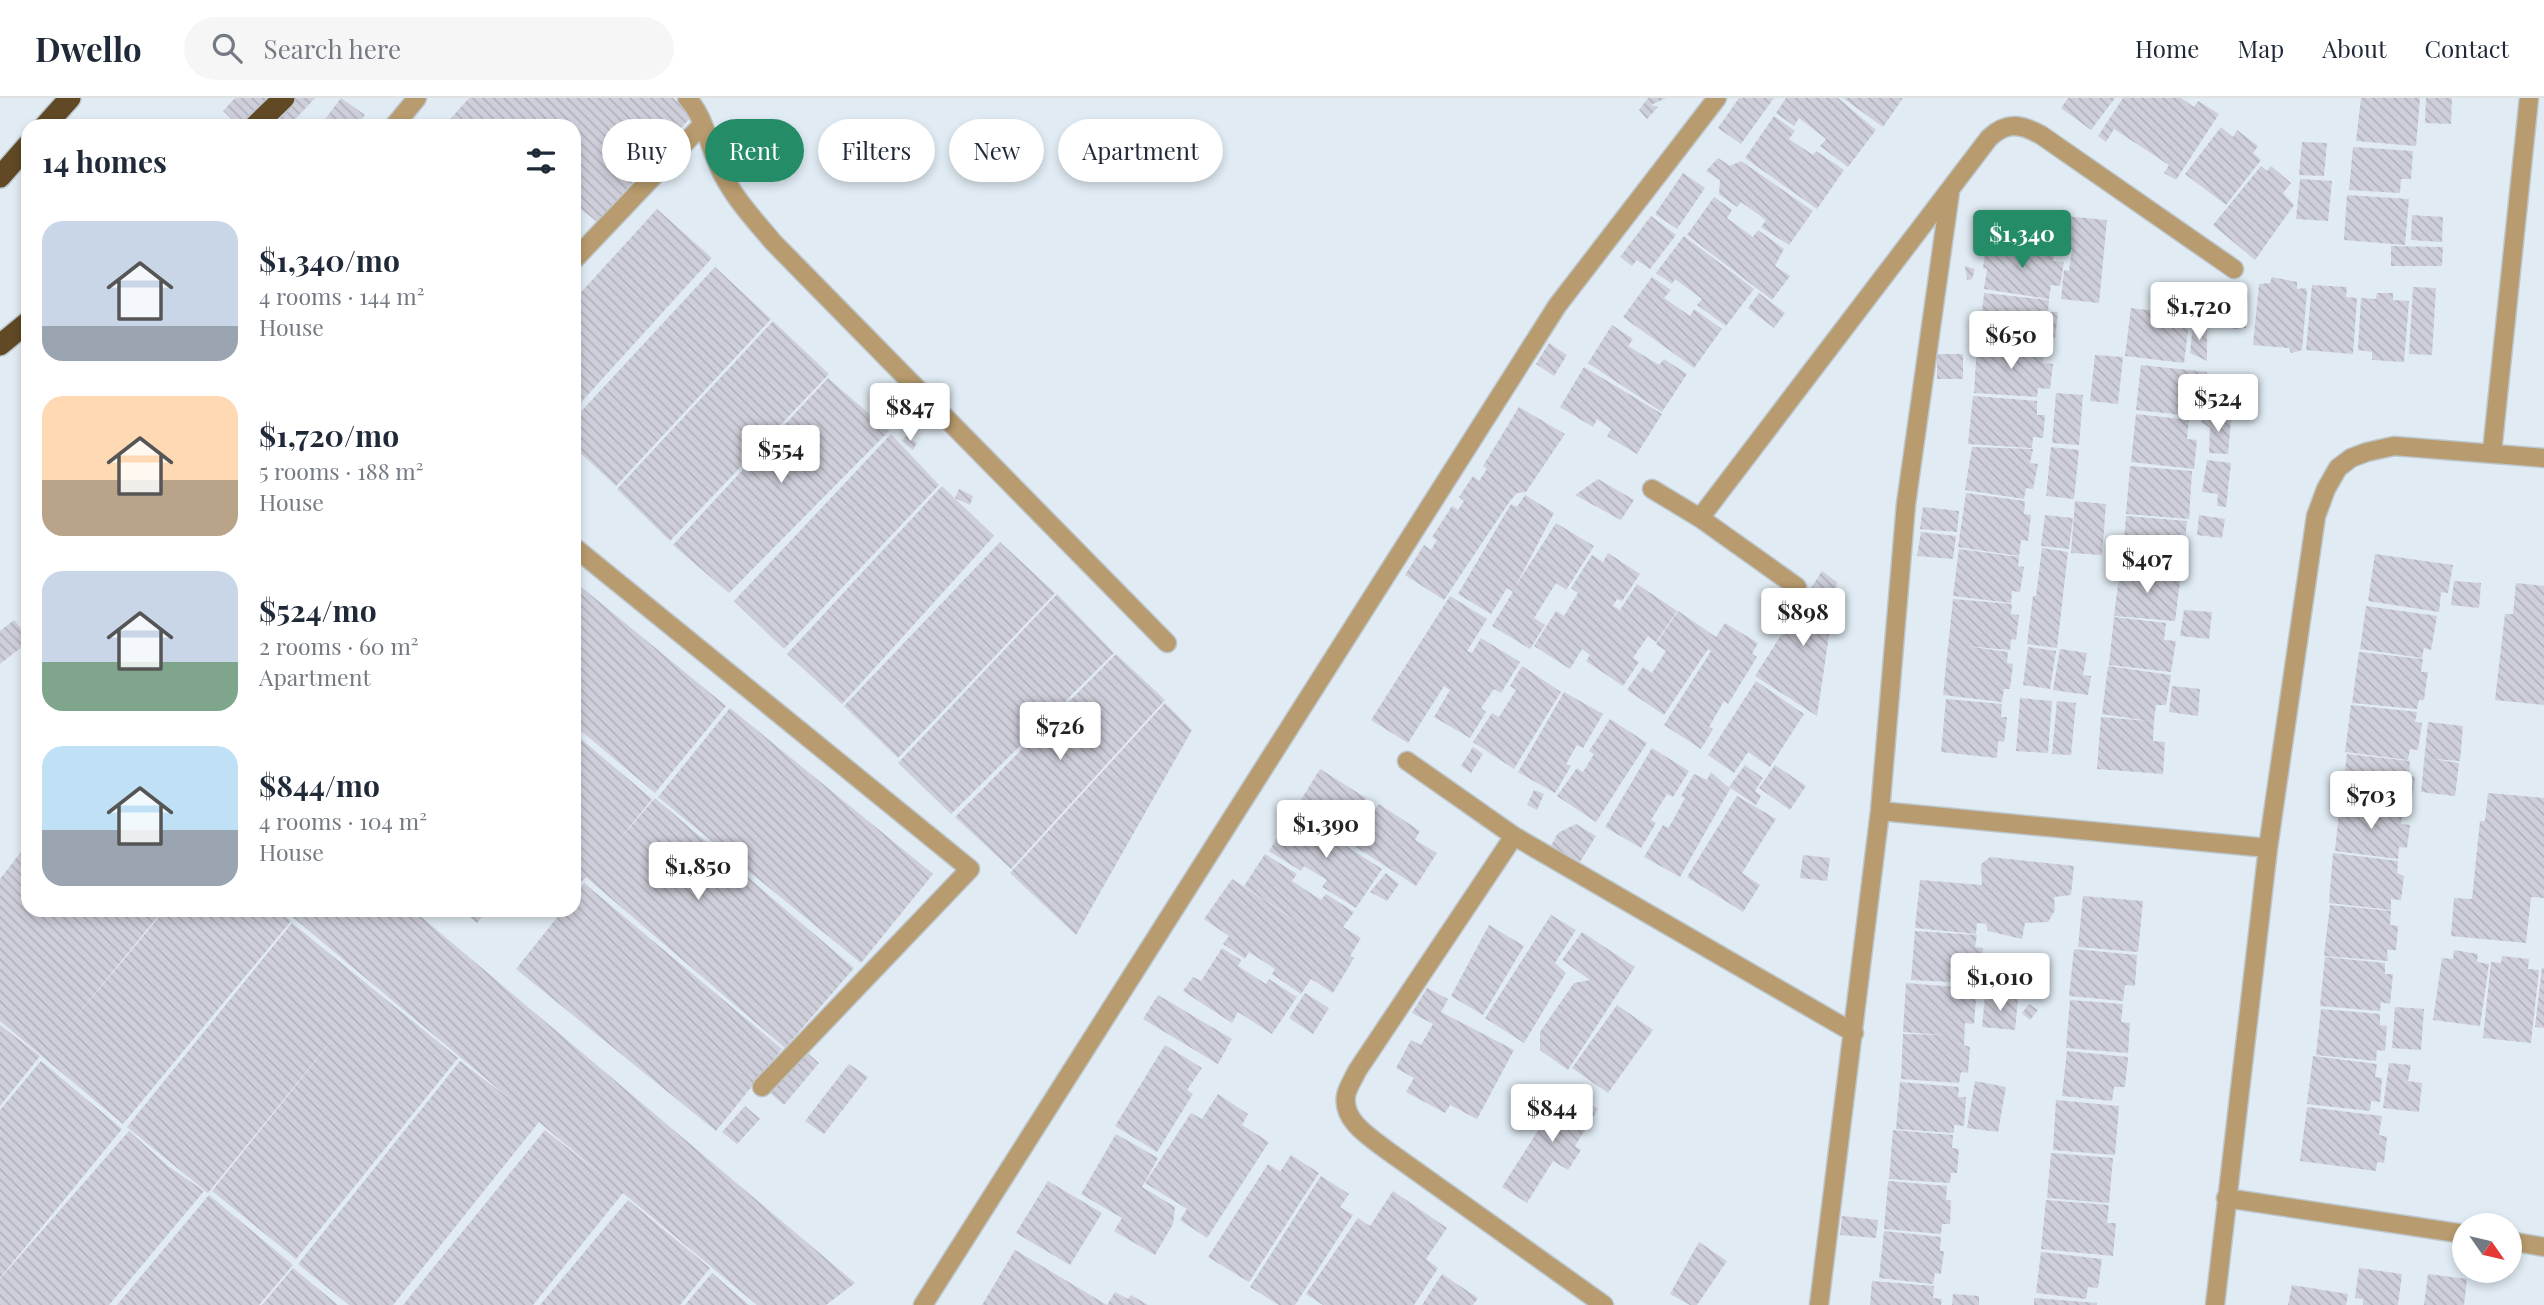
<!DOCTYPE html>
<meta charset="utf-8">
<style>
body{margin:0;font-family:"Playfair Display",serif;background:#f6f6f7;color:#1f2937;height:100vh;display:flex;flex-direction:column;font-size:26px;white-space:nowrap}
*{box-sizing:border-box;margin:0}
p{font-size:23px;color:#747a83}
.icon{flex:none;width:38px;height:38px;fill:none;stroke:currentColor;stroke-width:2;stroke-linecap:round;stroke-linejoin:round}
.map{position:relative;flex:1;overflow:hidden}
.drawer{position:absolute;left:21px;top:21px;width:560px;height:798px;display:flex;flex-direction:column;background:#fff;border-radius:21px;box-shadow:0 4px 10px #0003}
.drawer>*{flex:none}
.hud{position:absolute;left:602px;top:21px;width:665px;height:63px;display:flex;gap:14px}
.needle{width:46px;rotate:124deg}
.tools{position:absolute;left:2452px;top:1115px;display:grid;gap:14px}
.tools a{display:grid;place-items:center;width:70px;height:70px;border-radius:50%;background:#fff;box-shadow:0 4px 10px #0003;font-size:35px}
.price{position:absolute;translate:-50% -60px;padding:0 16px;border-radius:7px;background:#fff;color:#222;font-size:23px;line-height:46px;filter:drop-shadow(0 2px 4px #0008)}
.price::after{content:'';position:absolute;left:50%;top:42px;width:21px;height:16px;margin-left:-10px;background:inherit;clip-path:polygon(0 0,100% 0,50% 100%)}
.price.on{background:#258c68;color:#fff}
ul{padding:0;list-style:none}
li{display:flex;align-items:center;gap:21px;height:175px;padding:0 21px}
li span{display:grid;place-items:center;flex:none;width:196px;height:140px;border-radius:21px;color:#555}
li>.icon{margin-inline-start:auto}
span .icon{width:84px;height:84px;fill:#fffc;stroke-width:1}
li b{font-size:30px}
h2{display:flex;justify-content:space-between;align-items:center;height:84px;padding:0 21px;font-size:30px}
.chip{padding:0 24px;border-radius:32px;background:#fff;box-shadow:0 4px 10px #0003;font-size:24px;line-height:63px}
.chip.on{background:#258c68;color:#fff}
header{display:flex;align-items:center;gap:42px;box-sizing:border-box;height:98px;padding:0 35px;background:#fff;border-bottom:2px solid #e0e1e3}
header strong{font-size:33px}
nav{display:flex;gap:38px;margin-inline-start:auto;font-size:24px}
.search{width:490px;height:63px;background:#f6f6f7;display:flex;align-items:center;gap:18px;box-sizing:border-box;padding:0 24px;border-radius:38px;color:#747a83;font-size:26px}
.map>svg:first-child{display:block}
</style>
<header>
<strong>Dwello</strong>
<div class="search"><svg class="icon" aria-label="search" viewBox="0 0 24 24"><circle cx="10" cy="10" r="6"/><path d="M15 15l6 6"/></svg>Search here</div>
<nav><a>Home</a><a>Map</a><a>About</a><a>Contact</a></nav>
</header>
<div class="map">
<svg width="2544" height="1207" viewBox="0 0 2544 1207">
<defs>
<pattern id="building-back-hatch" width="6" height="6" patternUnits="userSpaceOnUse" patternTransform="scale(1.75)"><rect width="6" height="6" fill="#cfcfdb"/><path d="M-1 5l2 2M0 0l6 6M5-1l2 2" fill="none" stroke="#b2b2bd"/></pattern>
</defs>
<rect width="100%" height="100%" fill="#e0ebf3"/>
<!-- building -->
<path fill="url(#building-back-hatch)" d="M235 0H315L289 28H239L223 13Z
M341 0 365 17 357 28H320Z
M469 0H673L692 18 597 124 574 105V28H444Z
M1648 0H1666L1651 7 1658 9 1647 21 1639 12Z
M1739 0H1774L1741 46 1718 30Z
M1786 0H1838L1876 32 1848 69 1820 48 1826 41 1799 20 1794 28 1776 15Z
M1843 0H1903L1883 29Z
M2068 0H2115L2091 32 2061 10Z
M2123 0H2181L2194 9 2198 3 2219 16 2176 82 2164 75 2169 67 2114 31 2106 44 2098 38Z
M2361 0H2420L2416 48 2356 43Z
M2426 0H2452L2451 26 2425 25Z
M1774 18 1795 33 1789 41 1813 57 1816 53 1844 72 1817 111 1745 60Z
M2221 29 2233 39 2237 32 2258 48 2253 55 2261 62 2226 107 2185 76Z
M2302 44 2327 45 2324 78 2299 77Z
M2353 49 2413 53 2411 81H2401L2400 95 2349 92Z
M1718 60 1730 68 1741 63 1813 113 1789 147 1761 129 1766 122 1741 104 1737 109 1719 96 1720 82 1706 73Z
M2261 68 2267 73 2271 68 2291 85 2283 95 2294 107 2255 162 2213 127Z
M1683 75 1705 90 1677 131 1655 116Z
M2300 81 2332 83 2328 123 2296 121Z
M2347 97 2409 101 2405 147 2344 142Z
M1714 99 1732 112 1727 120 1753 139 1758 132 1784 151 1775 168 1790 178 1772 202 1687 137Z
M657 111 712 160 574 312V202Z
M2412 117 2443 119 2442 144 2411 142Z
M1651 118 1676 137 1650 171 1637 162 1632 168 1620 159Z
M2064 118 2107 122 2099 205 2061 201 2064 172 2069 173 2072 152H2061Z
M1684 138 1754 191 1726 228 1697 207 1702 201 1675 181 1672 186 1656 175Z
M1993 142 2055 152 2053 163 2064 164 2060 188 2051 187 2049 201 1984 191 1987 171 1983 170 1985 155 1991 156Z
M2391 148 2443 149 2442 168H2391Z
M1965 168 1975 171 1972 181 1967 182Z
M715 169 771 221 616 388 574 349V321Z
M1652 179 1671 192 1664 200 1690 218 1694 211 1722 231 1694 270 1623 219Z
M2272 179 2297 184V191L2306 190 2307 194 2302 252 2291 255 2289 250 2253 247 2259 186 2270 185Z
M2312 187 2347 189 2346 199 2357 200 2353 256 2306 252Z
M2413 189 2436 190 2432 257 2409 256Z
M2234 191 2248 194 2246 230 2233 231 2224 209Z
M1759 195 1785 215 1774 230 1748 210Z
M1984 195 2049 202 2048 214H2058L2055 240 2044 239 2043 250 1979 243Z
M2377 195H2393V202L2409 203 2404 264 2372 262V254L2358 252 2361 200 2376 201Z
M2131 210 2190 217 2184 265 2125 258Z
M773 223 829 276 670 443 617 391Z
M1612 227 1633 241 1628 248 1659 267 1664 261 1687 276 1662 314 1588 265Z
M2193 227 2207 229V263L2190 255Z
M1549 245 1567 257 1554 278 1536 266Z
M1977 247 2043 251V265L2053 266 2050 291 2038 290 2037 299 1974 295Z
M1937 256H1963V281H1937Z
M2095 257 2123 259 2118 306 2090 303Z
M2141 267 2207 274 2202 319 2136 312Z
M1584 269 1662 316 1637 356 1607 338 1611 331 1597 321 1593 329 1560 309Z
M828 280 889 333 729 495 673 447Z
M2056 295 2083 297 2079 347 2052 345Z
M1973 298 2037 303V317H2045L2043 340 2033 339 2032 350 1968 346Z
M902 307 907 311 903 318 898 314Z
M1519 309 1565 336 1526 394 1517 395 1510 403 1444 502 1405 477 1424 447 1431 452 1437 442 1432 439 1452 408 1458 412 1464 403 1459 399 1473 378 1479 383 1487 371 1483 368Z
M911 314 917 317 914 323 906 319Z
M2136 316 2189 322 2187 341 2197 342 2194 371 2131 364Z
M2205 316 2213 321H2231L2228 356 2209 355 2210 330 2201 324Z
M891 336 939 387 784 551 734 503Z
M906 338 917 345 913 352 902 343Z
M1972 349 2033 351 2030 365 2038 366 2033 391 2026 390 2024 401 1965 392Z
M2051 349 2079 352 2074 401 2046 398Z
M2207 362 2231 365 2226 409 2217 408 2218 396 2202 394Z
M2130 368 2192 373 2189 421 2126 416Z
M1598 381 1634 402 1621 422 1575 397Z
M942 388 994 438 842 606 787 556Z
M959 391 973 398 970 407 955 400Z
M1966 395 2025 403 2024 416 2031 417 2028 443 2021 442 2019 458 1958 449Z
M1525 397 1554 415 1515 489 1556 425 1594 448 1566 492 1556 485 1534 520 1545 527 1530 551 1492 528 1513 494 1507 490 1491 516 1458 496 1511 406 1517 409Z
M2075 403 2106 406 2102 457 2071 455Z
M1923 409 1959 413 1957 434 1920 431Z
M2045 417 2073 420 2069 451 2041 448Z
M2199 417 2225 421 2222 440 2197 437Z
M2126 418 2187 423 2182 472 2122 467Z
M1921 434 1956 438 1953 461 1917 458Z
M1000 444 1055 495 898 660 844 608Z
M2042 450 2068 454 2057 550 2027 546 2033 498H2036Z
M1959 451 2019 459 2018 468 2024 469 2020 494 2012 493 2011 505 1953 498Z
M1608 455 1640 476 1622 503 1617 501 1613 508 1620 512 1637 486 1677 513 1656 544 1648 538 1633 560 1639 564 1623 588 1586 563 1590 557 1582 551 1570 571 1534 548 1556 513 1564 518 1578 495 1571 490 1592 457 1603 464Z
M2375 456 2453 467 2448 495 2441 494 2439 514 2368 503Z
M2120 470 2181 476 2175 523 2114 518Z
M1822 473 1837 484 1817 618 1755 578Z
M574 483 726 608 655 695 574 627Z
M2454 483 2481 485 2479 510 2451 507Z
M2516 485 2544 488V607L2495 602 2505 516H2513Z
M1057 496 1114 555 951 716 898 665Z
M1450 498 1487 521 1467 553 1472 555 1481 540 1520 564 1501 595 1494 591 1481 610 1486 614 1470 640 1434 619 1450 592 1444 588 1408 645 1371 622Z
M1953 501 2012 506 2011 516 2019 517 2016 542 2011 541 2010 552 1965 548 2008 554 2007 565 2013 566 2010 591H2004L2002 604 1943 597Z
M2366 508 2437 518 2431 552 2424 550 2422 560 2360 551Z
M2184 512 2212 514 2209 541 2180 538Z
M1678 513 1716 539 1725 525 1758 545 1752 556 1757 559 1728 606 1724 603 1709 629 1713 631 1701 651 1664 627 1711 553 1708 551 1664 617 1627 592 1643 569 1652 575 1666 553 1656 546Z
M2114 519 2166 525 2164 542 2176 543 2171 574 2109 567Z
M14 522 28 539V544L0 566V533Z
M2028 549 2056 553 2050 591 2023 587Z
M2060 551 2087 555 2083 577 2091 578 2088 597 2053 592Z
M2359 554 2423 561 2421 574H2428L2424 602H2419L2417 611 2352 605Z
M1116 556 1165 602 1011 771 955 719Z
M1522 568 1561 594 1514 671 1473 644 1492 615 1499 619 1516 592 1510 588Z
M2108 568 2171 577 2166 607H2156L2154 623 2153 643 2165 644 2163 676 2097 671 2101 619 2149 623 2102 616Z
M1756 583 1804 616 1770 669 1748 654 1734 675 1708 657Z
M2172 588 2200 591 2198 618 2169 614Z
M1564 594 1603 616 1583 650 1577 647 1566 666 1571 668 1555 695 1518 674Z
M2020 600 2052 603 2048 655 2016 653Z
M1946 601 2002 606 2001 619H2007L2004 644 1998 643 1997 660 1941 654Z
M2057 603 2076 605 2071 657 2052 656Z
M1165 605 1192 632 1076 837 1010 775Z
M2351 607 2417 614 2415 624 2422 625 2418 652 2410 651 2408 662 2345 654Z
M730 610 933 776 861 865 658 699Z
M1610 621 1647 645 1596 724 1557 698 1577 670 1583 674 1594 656 1589 653Z
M2428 624 2463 628 2460 663 2432 661 2459 665 2455 698 2421 694Z
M574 635 652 701 615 747 655 700 854 870 785 950 586 779 581 784 574 778Z
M1473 649 1483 656 1471 675 1461 668Z
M1652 650 1689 673 1673 699 1667 696 1651 722 1656 725 1641 750 1605 729Z
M2347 656 2410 663 2409 677 2415 679 2412 701 2404 700 2403 711 2341 704Z
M1745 667 1763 680 1755 693 1761 698 1756 707 1729 689Z
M1775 667 1806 688 1790 712 1759 690Z
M1320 671 1366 700 1361 708 1373 715 1379 706 1420 733 1415 742 1437 755 1416 788 1296 710Z
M1711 674 1730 691 1680 779 1644 759 1663 727 1668 730 1672 724 1685 700 1681 698 1694 676 1707 682Z
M1534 692 1544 696 1537 712 1527 707Z
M2488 695 2544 700V800L2531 799 2526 845 2451 838 2454 800 2472 801 2480 723H2485Z
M1737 698 1776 721 1742 775 1760 787 1743 814 1687 779Z
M2340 705 2403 713 2401 726 2410 727 2407 750 2399 749 2398 761 2335 753Z
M1293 714 1382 771 1356 810 1322 789 1327 782 1304 768 1301 773 1269 753Z
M1576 726 1596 738 1580 764 1551 748 1558 735Z
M28 745V812H163L60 938 165 812H278L291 823 123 1026 0 923V781Z
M2333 755 2398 763 2397 775 2404 778 2401 802 2391 801V812L2329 805Z
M1265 756 1297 776 1292 783 1321 802 1326 796 1354 814 1343 829 1361 840 1350 858 1354 860 1333 895 1311 881 1301 896 1272 876 1275 871 1249 854 1245 861 1223 846 1229 838 1204 821 1232 781 1316 836 1244 788Z
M1803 757 1830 760 1827 783 1800 780Z
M1990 759 2074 768 2071 797 2054 799 2055 812 2048 824 2025 825 2022 841 1988 833 1986 826 1977 825 1976 836 1915 830 1920 782 1982 787 1981 766Z
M1386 775 1399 786 1387 803 1370 794Z
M584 785 782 951 716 1033 516 871 563 812H574V798Z
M2083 798 2143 803 2138 854 2078 849Z
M2330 807 2391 813 2390 827 2398 828 2396 852H2387L2388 863 2324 858Z
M284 812H413L855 1185 826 1207H757L623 1095 533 1207H403L545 1032 604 1079 539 1024 393 1207H349L298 1166 460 963 514 1004Z
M461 812H488L477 825Z
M1551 817 1576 832 1555 865 1566 875 1524 945 1485 920Z
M292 825 458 960 296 1161 212 1093 344 927 208 1095 127 1029Z
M1489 827 1524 848 1483 917 1451 898Z
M1915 833 1977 837 1975 849 1983 850 1981 875H1971L1970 885 1911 882Z
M1582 834 1635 869 1568 972 1540 952V934L1574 885 1590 882 1562 862Z
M1222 850 1241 862 1238 868 1266 886 1269 881 1297 899 1272 936 1238 914 1232 925 1183 893 1193 879 1201 883Z
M2074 851 2137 857 2135 888 2125 887 2123 903 2069 898Z
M2454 852 2478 856 2477 864 2489 866 2480 928 2433 922 2442 860 2453 861Z
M2502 858 2529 861 2528 871 2539 872 2531 945 2483 940 2491 864 2501 865Z
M2325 859 2385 865V876H2393L2390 906 2381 904 2380 913 2320 908Z
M2542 870H2544V930L2535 929Z
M1906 885 1970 890 1969 901H1976L1974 926 1965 925 1964 947 1970 949 1968 975 1961 974 1959 985 1901 981 1903 936 1945 937 1903 934Z
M1427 890 1448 901 1441 914 1514 952 1477 1021 1450 1007 1445 1015 1406 994 1414 980 1396 970 1411 942 1421 947 1433 926 1412 915Z
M1305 895 1329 910 1313 936 1289 920Z
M1158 897 1232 941 1218 966 1143 921Z
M1985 898 2018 901 2015 932 1982 929Z
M2070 902 2123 906 2121 924 2130 925 2128 955 2066 950Z
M2029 906 2038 912 2030 922 2022 915Z
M1617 907 1653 932 1608 995 1572 970Z
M2395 909 2424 911 2421 952 2392 950Z
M2321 911 2380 916V927L2387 928 2385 953 2377 952 2376 963 2316 957Z
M0 927 40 958 0 1008Z
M1165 947 1202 970 1187 992 1193 996 1157 1054 1115 1028Z
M804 952 819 965 784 1007 769 994Z
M2067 953 2128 959 2125 989H2114L2112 1003 2062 998Z
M2313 958 2377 966 2375 979 2382 980 2380 1004 2371 1003 2370 1013 2307 1006Z
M41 963 122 1031 0 1180V1012Z
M2389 965 2411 967 2408 983 2422 985 2419 1014 2383 1010Z
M849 966 868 979 824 1036 805 1023Z
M1975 983 2006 989 1998 1034 1967 1030Z
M1900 984 1959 989 1958 999H1966L1964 1028 1954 1027V1035L1896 1031Z
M1565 990 1598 1011 1575 1048 1581 1052 1568 1072 1553 1063 1527 1105 1502 1089Z
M1218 996 1248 1016 1242 1027 1269 1044 1207 1140 1180 1122 1187 1111 1145 1085 1191 1015 1202 1021Z
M2056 1002 2119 1008 2115 1057 2053 1052Z
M745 1008 760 1021 737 1046 722 1034Z
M2307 1009 2382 1018 2379 1037 2387 1039 2384 1065 2377 1064 2376 1073 2300 1063Z
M1893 1032 1953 1037 1952 1050 1959 1051 1957 1075H1951L1950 1085 1889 1081Z
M129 1033 168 1068 204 1093 109 1207H0V1181Z
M1116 1036 1158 1060 1142 1089 1175 1109 1173 1126 1155 1157 1114 1133 1122 1120 1081 1096Z
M2051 1055 2113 1060 2109 1105 2047 1100Z
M1291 1057 1319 1075 1249 1184 1208 1159 1268 1066 1280 1074Z
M1321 1078 1349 1096 1340 1109 1353 1117 1295 1207H1279L1250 1189Z
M1048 1083 1102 1115 1070 1167 1016 1135Z
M1888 1083 1947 1088 1946 1102H1951L1950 1126H1942L1941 1136 1884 1131Z
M1393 1093 1447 1130 1426 1161 1438 1170 1414 1207H1323L1306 1196 1358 1120 1370 1128Z
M209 1097 293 1167 259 1207H117Z
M628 1102 710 1170 680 1207H540Z
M2046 1102 2109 1107 2107 1125H2116L2113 1158 2041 1151Z
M1842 1118 1878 1122 1876 1140 1840 1137Z
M1884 1133 1941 1139 1940 1153H1944L1941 1176 1935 1175 1933 1186 1879 1180Z
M1699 1144 1727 1163 1697 1207H1690L1670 1196Z
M1015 1152 1107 1207H982Z
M2041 1154 2102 1161 2098 1190 2088 1189 2086 1201 2036 1195Z
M293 1170 338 1207H262Z
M2359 1170 2402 1176 2398 1207H2363V1201L2355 1200Z
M712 1175 749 1207H685Z
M1442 1176 1478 1200 1473 1207H1422Z
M2428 1176 2467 1181 2464 1207H2424Z
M1872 1183 1934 1188 1933 1200 1942 1201 1941 1207H1870Z
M2292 1187 2348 1196 2346 1207H2288Z
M1115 1194 1128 1201 1131 1197 1148 1207H1107Z
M1953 1196 1979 1198V1207H1952Z
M2034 1200 2097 1205V1207H2034Z"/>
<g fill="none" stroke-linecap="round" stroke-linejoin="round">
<defs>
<path id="minor" d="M687 0C705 19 708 46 719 69 732 98 753 120 773 144L1167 545
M394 28 417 0
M574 162 703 26
M2492 354 2529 0
M1652 391 1700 420 1797 489
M1700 420 1989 40C2007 23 2021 26 2041 37L2234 171
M574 449 970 771 762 989
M1407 663 1514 738 1854 935
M1880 713 2268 750
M1514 738 1357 973C1354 980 1347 990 1346 998 1342 1023 1371 1040 1388 1053L1604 1207
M2226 1100 2464 1136
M2510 1143 2544 1149
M923 1207 1557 208 1717 0
M1819 1207 1880 713 1906 406 1950 94
M2215 1207 2268 750 2316 418 2326 391 2338 370 2351 360 2367 354 2394 348 2544 360"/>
<path id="highway" d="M45 28 70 0
M255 28 284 0
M0 79 28 47
M0 247 28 224"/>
</defs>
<!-- minor casing -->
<use href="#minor" stroke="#bcc6cd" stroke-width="21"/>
<!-- highway casing -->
<use href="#highway" stroke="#bcc6cd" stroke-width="24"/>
<!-- minor -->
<use href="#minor" stroke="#b89b6e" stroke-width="18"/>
<!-- highway -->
<use href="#highway" stroke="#604924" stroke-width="21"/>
</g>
</svg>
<div class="tools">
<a><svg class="needle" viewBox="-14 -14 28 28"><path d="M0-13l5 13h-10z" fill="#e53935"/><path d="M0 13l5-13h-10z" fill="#747a83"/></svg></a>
</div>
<b class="price on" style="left:2022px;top:172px">$1,340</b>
<b class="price" style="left:2199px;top:244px">$1,720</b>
<b class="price" style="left:2011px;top:273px">$650</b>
<b class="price" style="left:2218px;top:336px">$524</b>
<b class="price" style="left:910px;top:345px">$847</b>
<b class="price" style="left:781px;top:387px">$554</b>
<b class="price" style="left:2147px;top:497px">$407</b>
<b class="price" style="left:1803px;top:550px">$898</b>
<b class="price" style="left:1060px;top:664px">$726</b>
<b class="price" style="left:2371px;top:733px">$703</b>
<b class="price" style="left:1326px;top:762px">$1,390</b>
<b class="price" style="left:698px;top:804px">$1,850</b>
<b class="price" style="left:2000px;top:915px">$1,010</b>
<b class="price" style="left:1552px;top:1046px">$844</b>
<div class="hud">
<a class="chip">Buy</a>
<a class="chip on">Rent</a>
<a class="chip">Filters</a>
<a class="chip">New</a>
<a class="chip">Apartment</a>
</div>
<section class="drawer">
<h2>14 homes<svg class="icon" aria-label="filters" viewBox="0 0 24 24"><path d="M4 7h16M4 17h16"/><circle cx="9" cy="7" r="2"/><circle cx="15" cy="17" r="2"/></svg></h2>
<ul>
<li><span style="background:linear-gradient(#c9d6e8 75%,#9aa5b1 0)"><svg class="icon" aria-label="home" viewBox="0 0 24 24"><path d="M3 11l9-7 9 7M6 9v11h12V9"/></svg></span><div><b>$1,340/mo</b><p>4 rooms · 144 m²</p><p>House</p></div></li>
<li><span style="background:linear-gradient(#ffd9b3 60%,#b9a48a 0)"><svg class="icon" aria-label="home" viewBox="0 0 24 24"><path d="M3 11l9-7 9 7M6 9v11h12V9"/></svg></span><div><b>$1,720/mo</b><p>5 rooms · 188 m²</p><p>House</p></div></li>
<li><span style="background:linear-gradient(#c9d6e8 65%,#7fa58c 0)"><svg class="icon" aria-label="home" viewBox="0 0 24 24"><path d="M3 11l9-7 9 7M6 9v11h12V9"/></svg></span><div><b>$524/mo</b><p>2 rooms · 60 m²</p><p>Apartment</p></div></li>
<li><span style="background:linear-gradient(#bfe0f5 60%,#9aa5b1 0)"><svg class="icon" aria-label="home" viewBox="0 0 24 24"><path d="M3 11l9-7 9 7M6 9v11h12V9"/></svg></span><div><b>$844/mo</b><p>4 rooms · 104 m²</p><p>House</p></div></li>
</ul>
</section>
</div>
